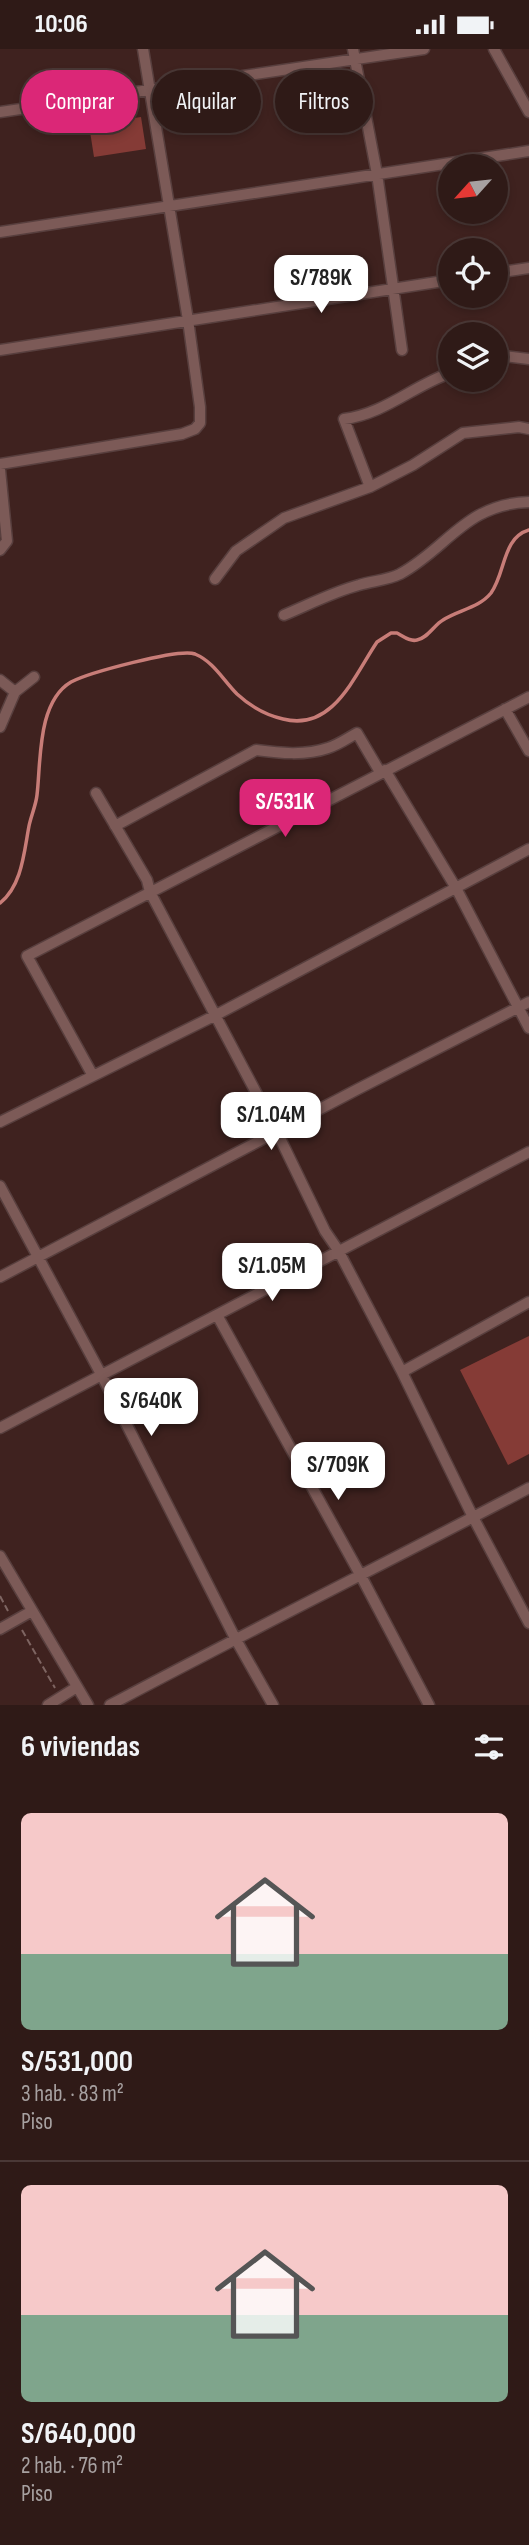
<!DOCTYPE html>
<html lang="es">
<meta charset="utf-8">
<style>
body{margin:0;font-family:"Sofia Sans Condensed",sans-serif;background:#372320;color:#f1f3f6;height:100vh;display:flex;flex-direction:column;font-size:26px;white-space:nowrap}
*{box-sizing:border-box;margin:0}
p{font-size:23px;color:#a7a1a1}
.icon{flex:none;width:38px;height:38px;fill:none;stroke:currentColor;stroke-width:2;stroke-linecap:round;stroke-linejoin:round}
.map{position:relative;height:1656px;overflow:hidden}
.sheet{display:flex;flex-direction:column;background:#2f1a17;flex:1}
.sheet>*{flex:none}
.hud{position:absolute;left:21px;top:21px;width:488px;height:63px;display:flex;gap:14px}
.needle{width:46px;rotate:243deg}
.tools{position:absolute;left:438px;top:105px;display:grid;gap:14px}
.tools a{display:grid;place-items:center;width:70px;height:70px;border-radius:50%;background:#2f1a17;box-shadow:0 4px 10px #0003,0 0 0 2px #4a3836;font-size:35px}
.price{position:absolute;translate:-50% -60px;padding:0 16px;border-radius:14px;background:#fff;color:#222;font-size:23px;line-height:46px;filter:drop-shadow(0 2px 4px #0008)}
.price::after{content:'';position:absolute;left:50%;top:42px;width:21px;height:16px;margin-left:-10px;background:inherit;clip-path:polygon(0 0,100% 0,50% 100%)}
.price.on{background:#db2777;color:#fff}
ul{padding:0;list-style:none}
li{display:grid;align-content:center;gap:14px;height:371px;padding:0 21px}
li+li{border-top:2px solid #4a3836}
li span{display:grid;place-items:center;height:217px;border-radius:10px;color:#555}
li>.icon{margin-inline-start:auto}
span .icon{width:126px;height:126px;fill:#fffc;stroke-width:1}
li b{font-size:30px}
h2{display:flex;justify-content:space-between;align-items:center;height:84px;padding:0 21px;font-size:30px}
.tag{padding:0 24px;border-radius:32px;background:#2f1a17;box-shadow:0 4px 10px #0003,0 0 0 2px #4a3836;font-size:24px;line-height:63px}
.tag.on{background:#db2777;color:#fff}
.status{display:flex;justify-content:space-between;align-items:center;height:49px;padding:0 35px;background:#2f1a17;direction:ltr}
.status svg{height:19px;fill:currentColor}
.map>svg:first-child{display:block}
</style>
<div class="status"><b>10:06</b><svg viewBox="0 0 49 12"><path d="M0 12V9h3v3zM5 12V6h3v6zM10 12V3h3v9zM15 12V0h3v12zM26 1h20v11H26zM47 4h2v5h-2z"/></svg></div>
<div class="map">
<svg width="529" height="1656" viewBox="0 0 529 1656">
<rect width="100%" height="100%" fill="#3f221f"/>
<!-- green -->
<path fill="#853b36" d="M141 68 146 100 94 108 89 76Z
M529 1287V1405L508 1416 460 1321Z"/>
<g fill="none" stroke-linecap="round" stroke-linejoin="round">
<!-- stream -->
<path stroke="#c87d78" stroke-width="3.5" d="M0 854C22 837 24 803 29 777 31 767 36 756 37 746 41 713 37 653 71 633 88 624 179 599 195 605 214 613 223 631 237 645 250 657 265 666 283 670 333 683 354 627 377 593L391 584H397C403 587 410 593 417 591 428 589 434 576 443 571 458 561 479 559 491 544 506 523 502 489 529 481"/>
<defs>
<path id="minor" d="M353 0 377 125 402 301
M494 0 529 63
M0 63 424 0
M0 183 529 102
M495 224 529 219
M0 301 450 231
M495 306 529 310
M0 415 182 385 195 380 200 374V358L188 271 143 0
M0 421 7 492 0 501
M370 438 344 370C384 365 413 337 450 324
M215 530 236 502 284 469 370 438 413 416 463 384 519 378 529 380
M284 566C308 556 333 543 359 536 372 532 388 531 400 525 448 499 465 455 529 453
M0 631 15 643
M505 660 529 702
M0 678 15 643 34 628
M385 721 456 839 529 979
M96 744 147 831 150 843 277 1083 325 1182 338 1201 402 1323 473 1468 529 1574
M115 777 256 701C279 704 305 707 328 699 338 696 348 689 357 684L380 723
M92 1025 27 907 529 648
M0 1073 216 966 529 800
M0 1137 102 1327 235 1589 273 1656
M0 1228 358 1040 529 953
M217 1266 361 1527 429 1656
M402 1323 529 1253
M0 1379 529 1103
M0 1507 88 1656
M0 1580 32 1562
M48 1656 77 1638
M110 1656C249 1582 390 1512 529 1439"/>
</defs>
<!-- minor casing -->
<use href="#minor" stroke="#583f3e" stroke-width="13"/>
<!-- path -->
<path stroke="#7e6562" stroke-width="2" stroke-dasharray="7 3.5" stroke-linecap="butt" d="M0 1547 8 1562
M22 1581 55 1639"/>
<!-- minor -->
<use href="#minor" stroke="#7c5a57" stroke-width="10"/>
</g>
</svg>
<div class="tools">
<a><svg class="needle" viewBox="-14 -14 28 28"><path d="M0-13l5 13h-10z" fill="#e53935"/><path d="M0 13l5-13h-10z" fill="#a7a1a1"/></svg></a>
<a><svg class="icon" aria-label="locate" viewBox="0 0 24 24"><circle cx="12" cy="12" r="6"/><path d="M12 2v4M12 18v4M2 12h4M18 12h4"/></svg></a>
<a><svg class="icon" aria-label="layers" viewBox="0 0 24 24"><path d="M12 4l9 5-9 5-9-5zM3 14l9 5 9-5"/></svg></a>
</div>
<b class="price" style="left:321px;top:266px">S/789K</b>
<b class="price on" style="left:285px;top:790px">S/531K</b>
<b class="price" style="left:271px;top:1103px">S/1.04M</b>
<b class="price" style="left:272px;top:1254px">S/1.05M</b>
<b class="price" style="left:151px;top:1389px">S/640K</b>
<b class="price" style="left:338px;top:1453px">S/709K</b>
<div class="hud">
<a class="tag on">Comprar</a>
<a class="tag">Alquilar</a>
<a class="tag">Filtros</a>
</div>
</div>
<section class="sheet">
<h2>6 viviendas<svg class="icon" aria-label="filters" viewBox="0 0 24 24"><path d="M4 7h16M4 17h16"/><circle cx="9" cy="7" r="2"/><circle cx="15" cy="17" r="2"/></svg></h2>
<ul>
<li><span style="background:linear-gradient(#f6c9c9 65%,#7fa58c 0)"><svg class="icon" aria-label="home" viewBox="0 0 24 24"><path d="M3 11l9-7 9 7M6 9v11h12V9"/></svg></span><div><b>S/531,000</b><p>3 hab. · 83 m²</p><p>Piso</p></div></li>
<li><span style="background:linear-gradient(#f6c9c9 60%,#7fa58c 0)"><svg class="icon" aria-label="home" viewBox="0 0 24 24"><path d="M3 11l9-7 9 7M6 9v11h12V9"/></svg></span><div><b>S/640,000</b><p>2 hab. · 76 m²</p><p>Piso</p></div></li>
</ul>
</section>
